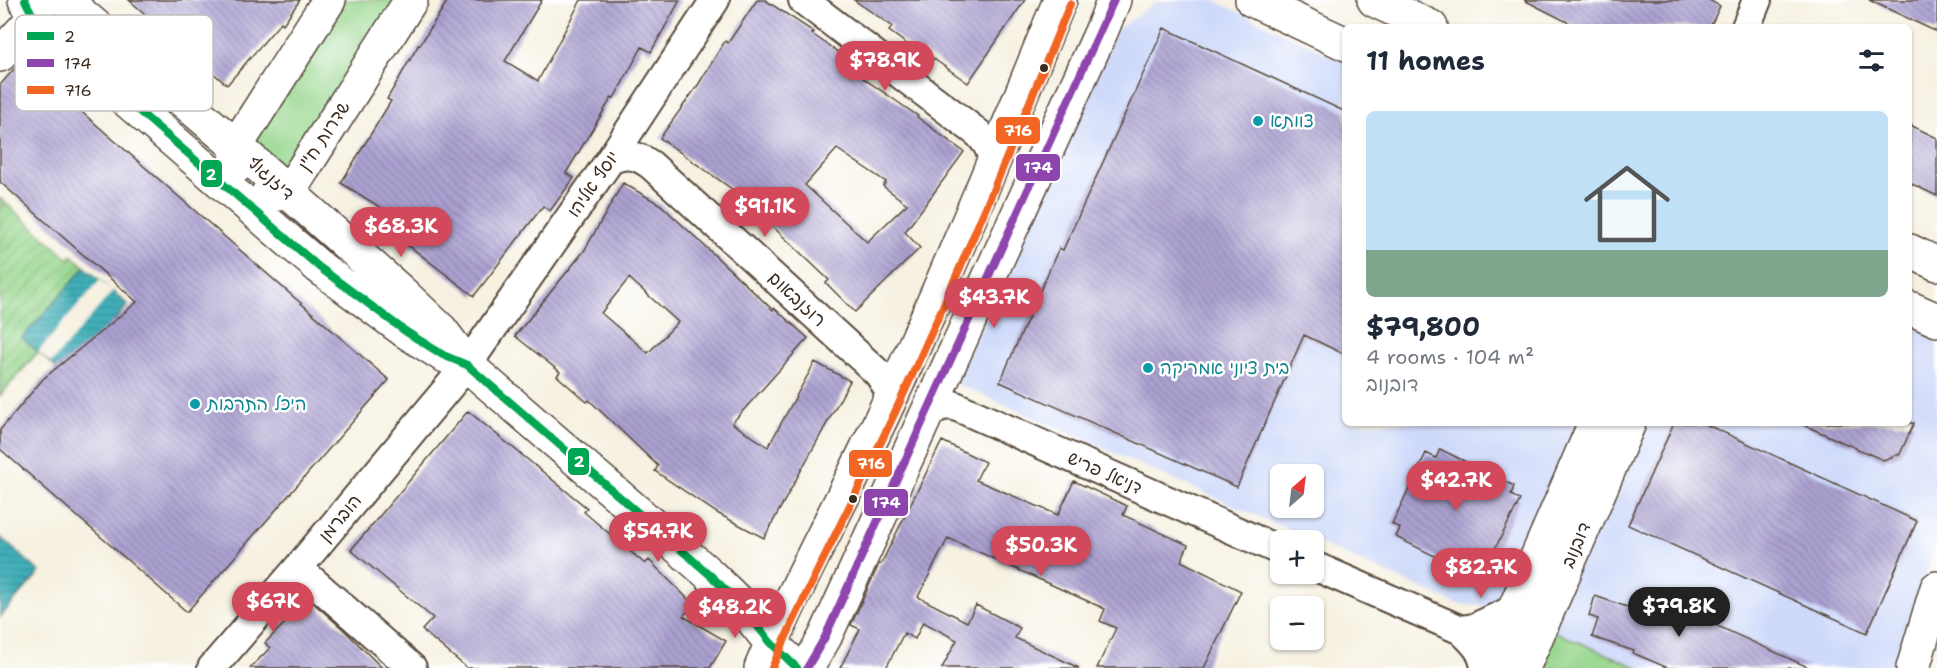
<!DOCTYPE html>
<meta charset="utf-8">
<style>
body{margin:0;font-family:"Shantell Sans","Playpen Sans Hebrew",sans-serif;background:#f6f6f7;color:#1f2937;height:100vh;display:flex;flex-direction:column;font-size:22px;white-space:nowrap}
*{box-sizing:border-box;margin:0}
p{font-size:20px;color:#747a83}
.icon{flex:none;width:33px;height:33px;fill:none;stroke:currentColor;stroke-width:2;stroke-linecap:round;stroke-linejoin:round}
.map{position:relative;flex:1;overflow:hidden}
.drawer{position:absolute;left:1342px;top:24px;width:570px;height:402px;display:flex;flex-direction:column;background:#fff;border-radius:9px;box-shadow:0 2px 4px #0004}
.drawer>*{flex:none}
.needle{width:39px;rotate:28deg}
.buttons{position:absolute;left:1270px;top:464px;display:grid;gap:12px}
.buttons a{display:grid;place-items:center;width:54px;height:54px;border-radius:9px;background:#fff;box-shadow:0 2px 4px #0004;font-size:30px}
.price{position:absolute;translate:-50% -51px;padding:0 14px;border-radius:21px;background:#d1495b;color:#fff;font-size:20px;line-height:39px;filter:drop-shadow(0 2px 3px #0008)}
.price::after{content:'';position:absolute;left:50%;top:36px;width:18px;height:14px;margin-left:-9px;background:inherit;clip-path:polygon(0 0,100% 0,50% 100%)}
.price.selected{background:#222;color:#fff}
ul{padding:0;list-style:none}
li{display:grid;align-content:center;gap:12px;height:318px;padding:0 24px}
li+li{border-top:2px solid #e0e1e3}
li span{display:grid;place-items:center;height:186px;border-radius:9px;color:#555}
li>.icon{margin-inline-start:auto}
span .icon{width:108px;height:108px;fill:#fffc;stroke-width:1}
li b{font-size:26px}
h2{display:flex;justify-content:space-between;align-items:center;height:72px;padding:0 24px;font-size:26px}
.map>svg:first-child{display:block}
</style>
<div class="map">
<svg width="1937" height="668" viewBox="0 0 1937 668">
<defs>
<pattern id="garden-furrows" width="10" height="10" patternUnits="userSpaceOnUse" patternTransform="scale(1.5)"><rect width="10" height="10" fill="#96d68c"/><path d="M-1 1l2-2M0 10L10 0M9 11l2-2" fill="none" stroke="#82b878"/></pattern>
<pattern id="water-rules" width="6" height="5" patternUnits="userSpaceOnUse" patternTransform="scale(1.5)"><rect width="6" height="5" fill="#3fafb9"/><path d="M0 2.5h6" fill="none" stroke="#368f96"/></pattern>
<pattern id="building-back-hatch" width="6" height="6" patternUnits="userSpaceOnUse" patternTransform="scale(1.5)"><rect width="6" height="6" fill="#aca2d2"/><path d="M-1 5l2 2M0 0l6 6M5-1l2 2" fill="none" stroke="#8d84aa"/></pattern>
</defs>
<rect width="100%" height="100%" fill="#fff"/>
<filter id="ink" filterUnits="userSpaceOnUse"><feTurbulence type="fractalNoise" baseFrequency=".0167" numOctaves="2"/><feDisplacementMap in="SourceGraphic" scale="12" xChannelSelector="R" yChannelSelector="G"/><feConvolveMatrix kernelMatrix="1 2 1 2 8 2 1 2 1" color-interpolation-filters="sRGB"/></filter>
<filter id="wash" filterUnits="userSpaceOnUse"><feTurbulence type="fractalNoise" baseFrequency=".008" numOctaves="4" result="noise"/><feDisplacementMap in="SourceGraphic" scale="24" xChannelSelector="R" yChannelSelector="G"/><feGaussianBlur stdDeviation="1.35" result="paint"/><feColorMatrix in="noise" values="0 0 0 0 0 0 0 0 0 0 0 0 0 0 0 0 0 1.4 0 .05"/><feComposite in="paint" operator="in"/></filter>
<g filter="url(#wash)">
<rect width="100%" height="100%" fill="#f6f1e1"/>
<!-- built -->
<path fill="#cfdafa" fill-rule="evenodd" d="M1180 0H1213L1345 62 1346 423H1910V323L1937 335V541L1894 668H1526L1542 631 1483 606 1457 604 955 383 1118 29 1156 2ZM1281 474H1314V507H1281Z"/>
<!-- green -->
<path fill="#96d68c" stroke="#688055" stroke-width="1.5" d="M336 0H402L287 182 245 143Z
M1546 628 1639 668H1530Z"/>
<!-- garden -->
<path fill="url(#garden-furrows)" stroke="#688055" stroke-width="1.5" d="M0 198 69 259 72 255 85 267 23 338 38 352 0 396Z"/>
<!-- water -->
<path fill="url(#water-rules)" stroke="#3d6c6c" stroke-width="1.5" d="M85 267 128 305 65 376 22 338Z
M0 537 40 572 0 617Z"/>
<!-- pier -->
<path fill="#f6f1e1" d="M100 280 113 291 51 363 38 352Z"/>
<g id="blocks">
<!-- building -->
<path fill="url(#building-back-hatch)" fill-rule="evenodd" d="M129 0H300L283 24 281 22 227 85Z
M448 0H542L505 61 538 81 581 0H680L651 52 642 47 614 98 612 97 566 173 574 178 550 211 543 206 474 296 404 242 414 228 341 183 391 101 387 99 419 44 420 45Z
M757 0H765L814 32 812 34 867 72 863 78 918 116 917 117 964 152 905 232 920 248 855 312 826 283 829 280 771 225 766 230 731 199 736 192 660 138 698 85 725 41 728 43ZM837 149 886 182 883 186 907 204 867 242 805 185Z
M854 0H1025L968 83 924 52 922 55 889 31 892 26Z
M1524 0H1709L1720 6 1710 27H1577Z
M1869 0H1937V32Z
M1164 28 1346 112V355L1304 335 1237 487 1000 382 1059 248 1063 250Z
M22 60 389 380 187 612 0 449V430L43 379 137 302 0 182V85Z
M1910 125 1937 138V196L1910 183Z
M623 183 661 205 773 310 774 308 808 338 732 423 768 447 815 362 850 381 764 538 717 513 655 471 658 466 589 400 587 402 557 376 560 372 515 336 584 251ZM629 278 678 322 648 353 601 313Z
M468 411 587 508 584 512 645 564 649 560 694 605 683 616 726 641 710 668H467L422 630 433 618 351 550Z
M1674 423H1703L1917 521 1867 633 1628 525Z
M1799 423H1914L1900 454 1883 460Z
M942 441 985 462 976 480 1058 515 1074 481 1127 506 1123 515 1188 545 1181 561 1241 591 1204 668H1097L1116 628 1100 621 1105 609 948 538 918 597 967 622 976 605 1020 628 1015 638 1079 668H942L957 640 923 622 915 639 904 633 886 668H840L860 629 851 625 879 564H881Z
M1440 449 1514 486 1511 495 1520 500 1484 570 1476 565 1471 574 1396 537 1400 528 1392 524 1426 453 1436 458Z
M1595 596 1636 610 1640 600 1653 605 1656 598 1810 668H1668L1633 653 1634 651 1592 637 1598 619 1589 616Z
M309 599 345 631 382 668H250L270 648 265 643Z"/>
</g>
</g>
<g filter="url(#ink)">
<use href="#blocks" fill-opacity="0" stroke="#57483b" stroke-width="1.5"/>
<g fill="none" stroke-linecap="round" stroke-linejoin="round">
<defs>
<path id="street" d="M803 0 979 134 987 144 995 161
M1746 27 1757 0
M610 160C626 152 637 155 651 165L879 374 892 395
M929 413 941 406 953 405 1281 551
M1314 566 1461 630C1473 642 1483 650 1485 668
M298 568 412 668
M1461 630 1474 628 1515 609
M212 668 298 568 467 365 610 160 715 0"/>
<path id="secondary" d="M25 0 34 18 43 28 319 267 405 331 443 355 467 365 709 574 739 603 771 643 797 668
M65 0 236 146 400 291 441 330 463 359
M1252 0 1346 44
M1374 0 1431 27
M0 55 34 18 43 0
M237 166 236 146 329 0
M267 195 288 193 411 0
M1910 251 1937 264
M1910 308 1937 320
M761 668C800 574 851 486 893 393 952 264 1006 132 1060 0
M807 668 825 637 1101 32 1114 0
M1489 668 1595 423
M1523 668 1629 423
M1913 668 1937 588"/>
</defs>
<!-- street casing -->
<use href="#street" stroke="#57483b" stroke-width="32"/>
<!-- secondary casing -->
<use href="#secondary" stroke="#57483b" stroke-width="36"/>
<!-- street -->
<use href="#street" stroke="#fff" stroke-width="28"/>
<!-- secondary -->
<use href="#secondary" stroke="#fff" stroke-width="33"/>
<defs>
<path id="bus-1" d="M25 0 34 18 43 28 319 267 405 331 443 355 467 365 709 574 739 603 771 643 797 668"/>
<path id="bus-2" d="M807 668 825 637 1114 0"/>
<path id="bus-3" d="M772 668C812 576 861 488 902 397 962 268 1016 136 1070 4"/>
</defs>
<!-- bus-1 casing -->
<use href="#bus-1" stroke="#fff" stroke-width="12"/>
<!-- bus-2 casing -->
<use href="#bus-2" stroke="#fff" stroke-width="12"/>
<!-- bus-3 casing -->
<use href="#bus-3" stroke="#fff" stroke-width="12"/>
<!-- bus-1 -->
<use href="#bus-1" stroke="#00a651" stroke-width="8"/>
<!-- bus-2 -->
<use href="#bus-2" stroke="#8e44ad" stroke-width="8"/>
<!-- bus-3 -->
<use href="#bus-3" stroke="#f26522" stroke-width="8"/>
</g>
</g>
<!-- markers -->
<g fill="#3b2a1e" stroke="#fff" stroke-width="2">
<circle cx="1044" cy="68" r="5"/>
<circle cx="853" cy="499" r="5"/>
</g>
<g fill="#0f9aa8" stroke="#fff" stroke-width="2">
<circle cx="1258" cy="121" r="6"/>
<circle cx="1148" cy="368" r="6"/>
<circle cx="195" cy="404" r="6"/>
</g>
<g text-anchor="middle" stroke-width="5" stroke-linejoin="round" paint-order="stroke">
<!-- culture labels -->
<g font-size="18" fill="#0d838f" stroke="#fff" text-anchor="start">
<text x="1270" y="127">צוותא</text>
<text x="1160" y="374">בית ציוני אמריקה</text>
<text x="207" y="410">היכל התרבות</text>
</g>
<!-- street labels -->
<g font-size="18" fill="#3b2a1e" stroke="#fff">
<text transform="translate(324 136) rotate(-57)" y="6">שדרות ח"ן</text>
<text transform="translate(271 178) rotate(42)" y="6">דיזנגוף</text>
<text transform="translate(593 184) rotate(-55)" y="6">יוסף אליהו</text>
<text transform="translate(797 299) rotate(43)" y="6">רוזנבאום</text>
<text transform="translate(1105 473) rotate(24)" y="6">דניאל פריש</text>
<text transform="translate(340 518) rotate(-50)" y="6">הוברמן</text>
<text transform="translate(1576 545) rotate(-67)" y="6">דובנוב</text>
</g>
</g>
<!-- legend -->
<rect x="15" y="15" width="198" height="96" rx="9" fill="#fff" stroke="#c4bfbc" stroke-width="1.5"/>
<rect x="27" y="32" width="27" height="8" fill="#00a651"/>
<rect x="27" y="59" width="27" height="8" fill="#8e44ad"/>
<rect x="27" y="86" width="27" height="8" fill="#f26522"/>
<g font-size="16" fill="#3b2a1e">
<text x="64" y="42">2</text>
<text x="64" y="69">174</text>
<text x="64" y="96">716</text>
</g>
<g stroke="#fff" stroke-width="2">
<rect x="995" y="116" width="46" height="29" rx="6" fill="#f26522"/>
<rect x="1015" y="153" width="46" height="29" rx="6" fill="#8e44ad"/>
<rect x="200" y="159" width="23" height="29" rx="6" fill="#00a651"/>
<rect x="567" y="447" width="23" height="29" rx="6" fill="#00a651"/>
<rect x="848" y="449" width="45" height="29" rx="6" fill="#f26522"/>
<rect x="863" y="488" width="46" height="29" rx="6" fill="#8e44ad"/>
</g>
<g font-size="16" text-anchor="middle" font-weight="bold" fill="#fff">
<text x="1018" y="136">716</text>
<text x="1038" y="173">174</text>
<text x="211" y="180">2</text>
<text x="579" y="467">2</text>
<text x="871" y="469">716</text>
<text x="886" y="508">174</text>
</g>
</svg>
<div class="buttons">
<a><svg class="needle" viewBox="-14 -14 28 28"><path d="M0-13l5 13h-10z" fill="#e53935"/><path d="M0 13l5-13h-10z" fill="#747a83"/></svg></a>
<a>+</a>
<a>−</a>
</div>
<b class="price" style="left:885px;top:92px">$78.9K</b>
<b class="price" style="left:765px;top:238px">$91.1K</b>
<b class="price" style="left:401px;top:258px">$68.3K</b>
<b class="price" style="left:994px;top:329px">$43.7K</b>
<b class="price" style="left:1456px;top:512px">$42.7K</b>
<b class="price" style="left:658px;top:563px">$54.7K</b>
<b class="price" style="left:1041px;top:577px">$50.3K</b>
<b class="price" style="left:1481px;top:599px">$82.7K</b>
<b class="price" style="left:273px;top:633px">$67K</b>
<b class="price selected" style="left:1679px;top:638px">$79.8K</b>
<b class="price" style="left:735px;top:639px">$48.2K</b>
<section class="drawer">
<h2>11 homes<svg class="icon" aria-label="filters" viewBox="0 0 24 24"><path d="M4 7h16M4 17h16"/><circle cx="9" cy="7" r="2"/><circle cx="15" cy="17" r="2"/></svg></h2>
<ul>
<li><span style="background:linear-gradient(#bfe0f5 75%,#7fa58c 0)"><svg class="icon" aria-label="home" viewBox="0 0 24 24"><path d="M3 11l9-7 9 7M6 9v11h12V9"/></svg></span><div><b>$79,800</b><p>4 rooms · 104 m²</p><p>דובנוב</p></div></li>
</ul>
</section>
</div>
